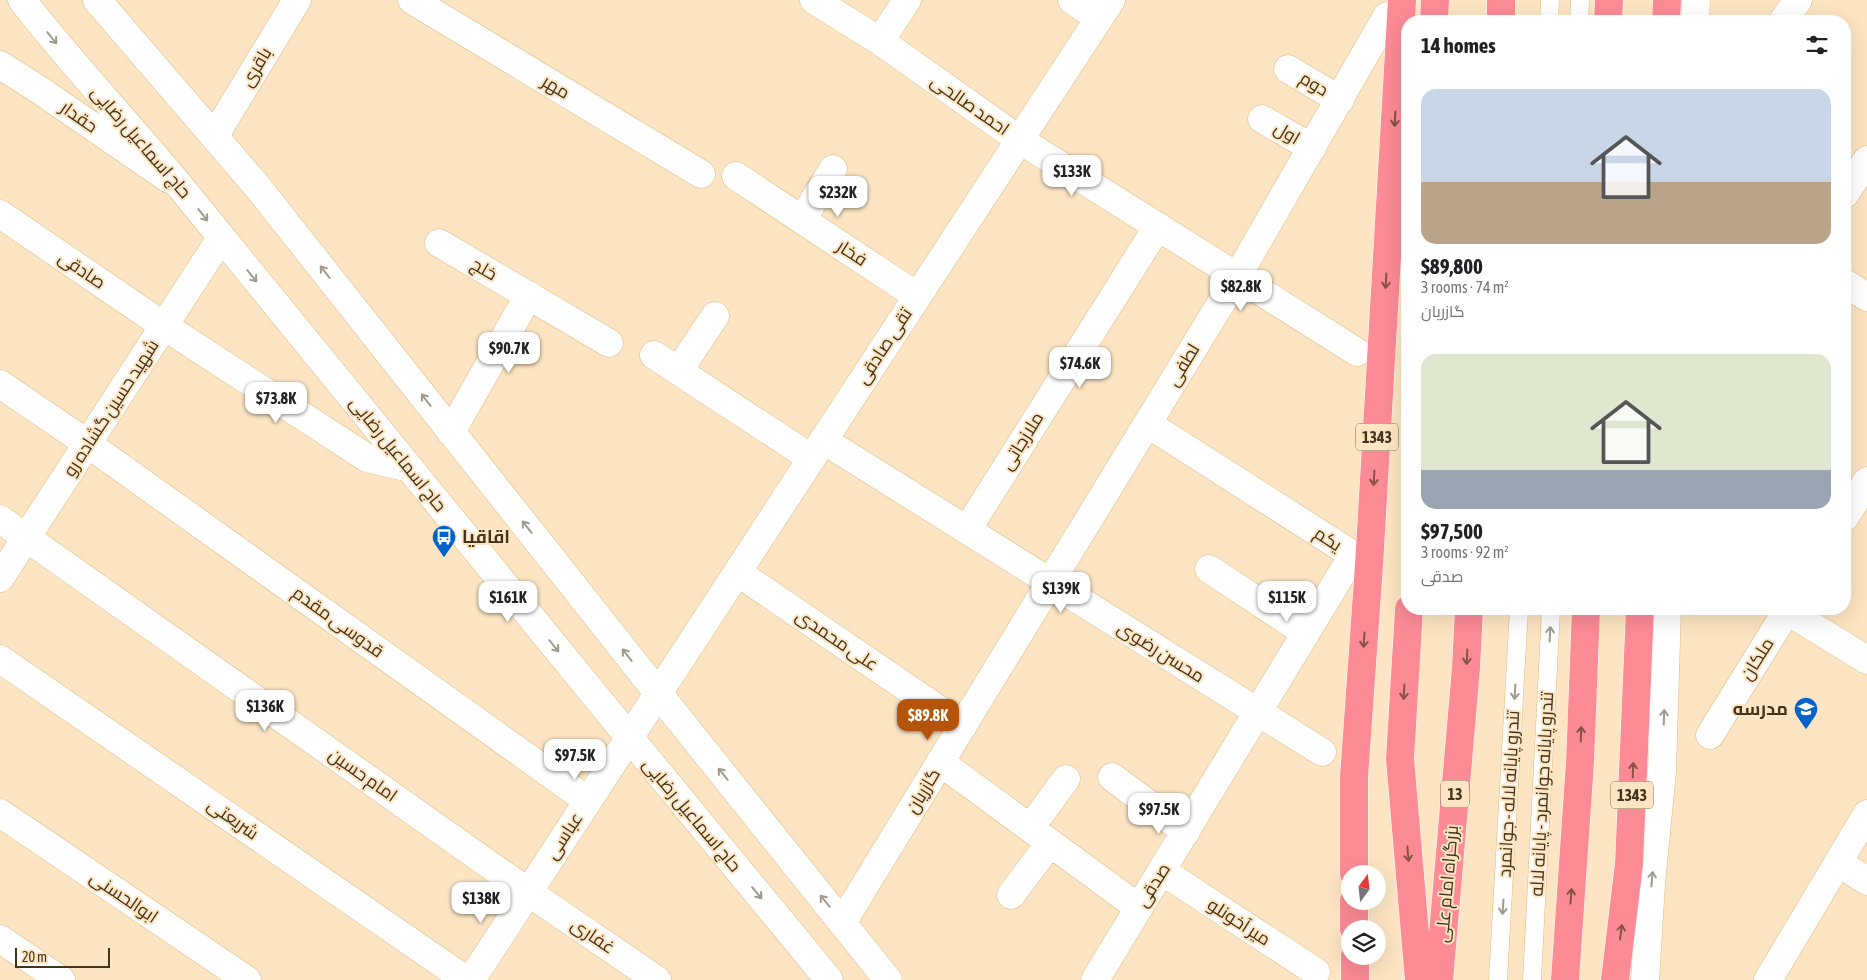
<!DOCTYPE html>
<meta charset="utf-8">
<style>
body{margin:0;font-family:"Asap Condensed",Cairo,sans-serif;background:#f6f6f6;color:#202124;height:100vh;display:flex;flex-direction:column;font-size:19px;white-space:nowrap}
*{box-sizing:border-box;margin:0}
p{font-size:16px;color:#757577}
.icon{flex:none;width:28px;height:28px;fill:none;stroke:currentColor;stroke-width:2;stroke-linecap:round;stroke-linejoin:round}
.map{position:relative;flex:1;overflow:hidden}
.sheet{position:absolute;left:1401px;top:15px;width:450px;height:600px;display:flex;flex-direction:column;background:#fff;border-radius:20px;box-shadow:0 5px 20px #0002}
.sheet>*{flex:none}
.needle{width:32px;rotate:15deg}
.fabs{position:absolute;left:1341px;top:865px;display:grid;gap:10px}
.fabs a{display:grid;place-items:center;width:45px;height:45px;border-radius:50%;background:#fff;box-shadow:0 5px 20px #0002;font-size:25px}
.scale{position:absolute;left:15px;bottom:12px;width:95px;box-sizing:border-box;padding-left:5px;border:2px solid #43341c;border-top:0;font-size:14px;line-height:18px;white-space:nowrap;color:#43341c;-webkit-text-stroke:4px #fde5c3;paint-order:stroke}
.price{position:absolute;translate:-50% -42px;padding:0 11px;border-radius:10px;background:#fff;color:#222;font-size:16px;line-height:32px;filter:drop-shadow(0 1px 2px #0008)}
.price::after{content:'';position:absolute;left:50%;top:30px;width:15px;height:11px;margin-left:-8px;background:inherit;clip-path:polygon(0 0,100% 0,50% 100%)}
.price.selected{background:#b45309;color:#fff}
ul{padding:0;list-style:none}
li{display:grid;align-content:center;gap:10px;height:265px;padding:0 20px}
li span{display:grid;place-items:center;height:155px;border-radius:15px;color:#555}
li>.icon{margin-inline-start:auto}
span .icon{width:90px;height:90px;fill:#fffc;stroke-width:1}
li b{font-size:21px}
h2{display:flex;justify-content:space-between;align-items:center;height:60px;padding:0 20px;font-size:21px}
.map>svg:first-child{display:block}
</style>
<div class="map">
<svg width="1867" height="980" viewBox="0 0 1867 980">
<rect width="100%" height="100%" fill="#fde5c3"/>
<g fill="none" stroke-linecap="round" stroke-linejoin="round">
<defs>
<path id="service" d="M1549 21 1550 0
M1579 21 1580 0
M1498 980 1519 609
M1532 980 1551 609"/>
<path id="minor" d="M412 0 701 174
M814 0 880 41 1020 140 1357 352
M1072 0 1099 18
M1783 21 1798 0
M880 41 907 0
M0 65 38 89 169 179
M1288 69 1340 100
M1262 119 1312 148
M215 135 297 0
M736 176 917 296
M1845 194 1867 160
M0 214 164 326 367 458 410 468
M802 220 833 169
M439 243 609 343
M1845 283 1867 297
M654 355 811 458
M679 370 715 316
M0 384 88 444 587 800
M451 432 529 295
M823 440 1322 752
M1845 517 1867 481
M0 519 528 892 657 980
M967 530 1158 226
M1209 569 1306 633
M737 572 963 726
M0 578 221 238
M1784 609 1867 660
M0 659 466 980
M1710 735 1788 609
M940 762 1139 908
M1112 777 1186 832
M0 813 247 980
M1030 828 1066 779
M1838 862 1867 881
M1162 871 1316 972
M1011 895 1050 843
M842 923 1237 277 1387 16
M0 939 61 980
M471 980 1111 0
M1095 980 1353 555 1148 424
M1768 980 1867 814"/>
<path id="secondary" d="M22 0C73 66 130 125 183 190 398 454 612 718 829 980
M97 0 256 185 658 693 888 980
M1695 21 1696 0
M1645 980 1651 884 1662 771 1667 609"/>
<path id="trunk" d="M1434 21 1435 0
M1501 21V0
M1608 21 1609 0
M1666 21 1667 0
M1409 609 1400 759 1419 980
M1354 874V777L1369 565 1402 0
M1354 901V929
M1355 956V980
M1439 980 1466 668 1469 609
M1565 980 1580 762 1586 609
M1615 980 1629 864 1640 609"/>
</defs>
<!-- service casing -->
<use href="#service" stroke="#dfb97f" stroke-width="19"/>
<!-- minor casing -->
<use href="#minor" stroke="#dfb97f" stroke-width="29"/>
<!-- secondary casing -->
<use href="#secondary" stroke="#dfb97f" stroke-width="29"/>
<!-- trunk casing -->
<use href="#trunk" stroke="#fff" stroke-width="29"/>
<!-- service -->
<use href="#service" stroke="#fff" stroke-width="18"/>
<!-- minor -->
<use href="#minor" stroke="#fff" stroke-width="28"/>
<!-- secondary -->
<use href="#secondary" stroke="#fff" stroke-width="28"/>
<!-- trunk -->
<use href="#trunk" stroke="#fc8b96" stroke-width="28"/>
</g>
<!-- one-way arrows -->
<defs><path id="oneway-shaft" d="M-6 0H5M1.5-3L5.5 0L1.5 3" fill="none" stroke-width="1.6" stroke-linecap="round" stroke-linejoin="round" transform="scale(1.25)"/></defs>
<g stroke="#a19a8e">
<use href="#oneway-shaft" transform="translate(52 38) rotate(51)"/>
<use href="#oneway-shaft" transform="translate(203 215) rotate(52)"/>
<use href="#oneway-shaft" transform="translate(325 272) rotate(-128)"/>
<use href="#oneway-shaft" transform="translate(252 276) rotate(51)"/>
<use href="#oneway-shaft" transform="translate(426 400) rotate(-128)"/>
<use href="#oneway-shaft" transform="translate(527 527) rotate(-128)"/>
<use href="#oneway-shaft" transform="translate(1550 634) rotate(-87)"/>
<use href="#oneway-shaft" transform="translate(554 646) rotate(51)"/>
<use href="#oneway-shaft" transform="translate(627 655) rotate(-128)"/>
<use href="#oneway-shaft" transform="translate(1515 692) rotate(93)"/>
<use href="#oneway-shaft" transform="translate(1664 717) rotate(-88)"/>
<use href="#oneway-shaft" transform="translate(723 774) rotate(-129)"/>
<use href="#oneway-shaft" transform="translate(1652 879) rotate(-85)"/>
<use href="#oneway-shaft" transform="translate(757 893) rotate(50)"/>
<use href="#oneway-shaft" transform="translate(825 901) rotate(-129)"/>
<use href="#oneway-shaft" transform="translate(1503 907) rotate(94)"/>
</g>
<g stroke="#845247">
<use href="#oneway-shaft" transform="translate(1395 119) rotate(93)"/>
<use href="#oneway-shaft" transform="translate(1386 281) rotate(93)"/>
<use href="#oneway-shaft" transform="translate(1374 478) rotate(93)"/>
<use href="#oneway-shaft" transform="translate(1364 640) rotate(94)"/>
<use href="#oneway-shaft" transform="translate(1467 657) rotate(93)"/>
<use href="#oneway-shaft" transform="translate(1404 692) rotate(93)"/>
<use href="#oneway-shaft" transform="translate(1581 734) rotate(-88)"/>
<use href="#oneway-shaft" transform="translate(1633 770) rotate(-88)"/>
<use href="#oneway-shaft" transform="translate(1408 854) rotate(85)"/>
<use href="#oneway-shaft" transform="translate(1571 896) rotate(-86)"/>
<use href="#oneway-shaft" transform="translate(1621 932) rotate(-83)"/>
</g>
<!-- icons -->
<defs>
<symbol id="bus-pin" viewBox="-11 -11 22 30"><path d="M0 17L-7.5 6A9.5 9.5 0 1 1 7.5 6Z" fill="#0462cb" stroke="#fde5c3"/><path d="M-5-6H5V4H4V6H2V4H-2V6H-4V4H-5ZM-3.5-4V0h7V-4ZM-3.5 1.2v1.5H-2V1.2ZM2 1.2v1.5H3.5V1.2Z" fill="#fff"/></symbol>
<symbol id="school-pin" viewBox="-11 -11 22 30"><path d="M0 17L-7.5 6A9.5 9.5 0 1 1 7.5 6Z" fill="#0462cb" stroke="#fde5c3"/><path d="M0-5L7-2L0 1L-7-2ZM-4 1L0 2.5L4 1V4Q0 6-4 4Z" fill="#fff"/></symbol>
</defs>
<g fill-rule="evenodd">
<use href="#bus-pin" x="430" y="523" width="28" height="38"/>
<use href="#school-pin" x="1792" y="695" width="28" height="38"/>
</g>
<g text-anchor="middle" stroke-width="4" stroke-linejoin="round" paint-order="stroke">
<!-- shield labels -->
<g fill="#fde5c3" stroke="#7b694e" stroke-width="1">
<rect x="1356" y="423.5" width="42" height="27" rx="4"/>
<rect x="1441" y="780.5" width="28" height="27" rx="4"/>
<rect x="1611" y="781.5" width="42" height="27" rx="4"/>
</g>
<g font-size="16" font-weight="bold" fill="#43341c">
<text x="1377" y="443">1343</text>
<text x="1455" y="800">13</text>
<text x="1632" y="801">1343</text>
</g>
<!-- street labels -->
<g font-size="18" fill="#43341c" stroke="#fde5c3">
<text transform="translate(256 67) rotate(-59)" y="6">باقری</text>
<text transform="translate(1314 84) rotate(31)" y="6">دوم</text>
<text transform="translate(556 87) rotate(31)" y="6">مهر</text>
<text transform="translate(970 105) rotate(35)" y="6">احمد صالحی</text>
<text transform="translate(79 117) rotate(35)" y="6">حقدار</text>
<text transform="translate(1287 133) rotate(30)" y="6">اول</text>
<text transform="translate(141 142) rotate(49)" y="6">حاج اسماعیل رضایی</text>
<text transform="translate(852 253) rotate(33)" y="6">فخار</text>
<text transform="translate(484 269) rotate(30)" y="6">خلج</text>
<text transform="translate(82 270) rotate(34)" y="6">صادقی</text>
<text transform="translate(884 346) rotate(-57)" y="6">تقی صادقی</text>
<text transform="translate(1183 365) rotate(-59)" y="6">لطفی</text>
<text transform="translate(111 408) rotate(-57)" y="6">شهید حسین گشاده رو</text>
<text transform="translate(1022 441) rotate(-58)" y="6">ملازجاتی</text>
<text transform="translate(398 454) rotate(51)" y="6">حاج اسماعیل رضایی</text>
<text transform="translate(1328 539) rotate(33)" y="6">یکم</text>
<text transform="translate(338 622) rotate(36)" y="6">قدوسی مقدم</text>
<text transform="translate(837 640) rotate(34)" y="6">علی محمدی</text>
<text transform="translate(1161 652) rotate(32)" y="6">محسن رضوی</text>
<text transform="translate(1757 659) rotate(-58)" y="6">ملکان</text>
<text transform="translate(363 775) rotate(35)" y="6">امام حسین</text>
<text transform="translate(923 791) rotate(-59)" y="6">گازریان</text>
<text transform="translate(1509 794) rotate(-87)" y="6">تندرو پایانه لاله - جوانمرد</text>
<text transform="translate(1542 794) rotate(-87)" y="6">تندرو پایانه جوانمرد - پایانه لاله</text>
<text transform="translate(692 815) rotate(50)" y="6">حاج اسماعیل رضایی</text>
<text transform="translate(233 819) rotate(35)" y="6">شریعتی</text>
<text transform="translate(564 836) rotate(-57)" y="6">عباسی</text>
<text transform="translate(1447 884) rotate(-85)" y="6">بزرگراه امام علی</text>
<text transform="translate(1153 885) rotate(-58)" y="6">صدقی</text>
<text transform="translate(124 897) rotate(34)" y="6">ابوالحسنی</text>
<text transform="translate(1239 922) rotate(33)" y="6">میر آخونلو</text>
<text transform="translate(593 936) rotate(34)" y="6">غفاری</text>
</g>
<!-- poi labels -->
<g font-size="18" font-weight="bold" fill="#43341c" stroke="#fde5c3" text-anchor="start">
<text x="462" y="543">اقاقیا</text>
<text x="1788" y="715" text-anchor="end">مدرسه</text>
</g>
</g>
</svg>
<div class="fabs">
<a><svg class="needle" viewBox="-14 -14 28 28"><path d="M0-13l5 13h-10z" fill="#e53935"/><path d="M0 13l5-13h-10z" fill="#757577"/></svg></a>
<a><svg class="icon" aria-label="layers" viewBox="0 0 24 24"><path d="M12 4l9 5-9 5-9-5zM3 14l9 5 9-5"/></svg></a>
</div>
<div class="scale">20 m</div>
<b class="price" style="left:1072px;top:197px">$133K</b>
<b class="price" style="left:838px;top:218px">$232K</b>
<b class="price" style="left:1241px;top:312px">$82.8K</b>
<b class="price" style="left:509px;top:374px">$90.7K</b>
<b class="price" style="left:1080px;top:389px">$74.6K</b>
<b class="price" style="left:276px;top:424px">$73.8K</b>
<b class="price" style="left:1061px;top:614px">$139K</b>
<b class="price" style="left:508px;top:623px">$161K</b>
<b class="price" style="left:1287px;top:623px">$115K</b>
<b class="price" style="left:265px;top:732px">$136K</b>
<b class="price selected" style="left:928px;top:741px">$89.8K</b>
<b class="price" style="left:575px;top:781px">$97.5K</b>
<b class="price" style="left:1159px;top:835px">$97.5K</b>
<b class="price" style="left:481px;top:924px">$138K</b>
<section class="sheet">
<h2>14 homes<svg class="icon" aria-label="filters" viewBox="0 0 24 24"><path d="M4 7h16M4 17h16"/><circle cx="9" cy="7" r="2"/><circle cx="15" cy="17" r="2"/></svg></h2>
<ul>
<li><span style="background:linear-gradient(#c9d6e8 60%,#b9a48a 0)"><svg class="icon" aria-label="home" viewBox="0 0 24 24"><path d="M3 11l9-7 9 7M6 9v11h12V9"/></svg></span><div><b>$89,800</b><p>3 rooms · 74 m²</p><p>گازریان</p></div></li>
<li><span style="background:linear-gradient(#dfe7d0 75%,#9aa5b1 0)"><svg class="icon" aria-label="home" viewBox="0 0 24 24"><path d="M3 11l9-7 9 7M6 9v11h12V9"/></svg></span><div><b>$97,500</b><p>3 rooms · 92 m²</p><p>صدقی</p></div></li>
</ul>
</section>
</div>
